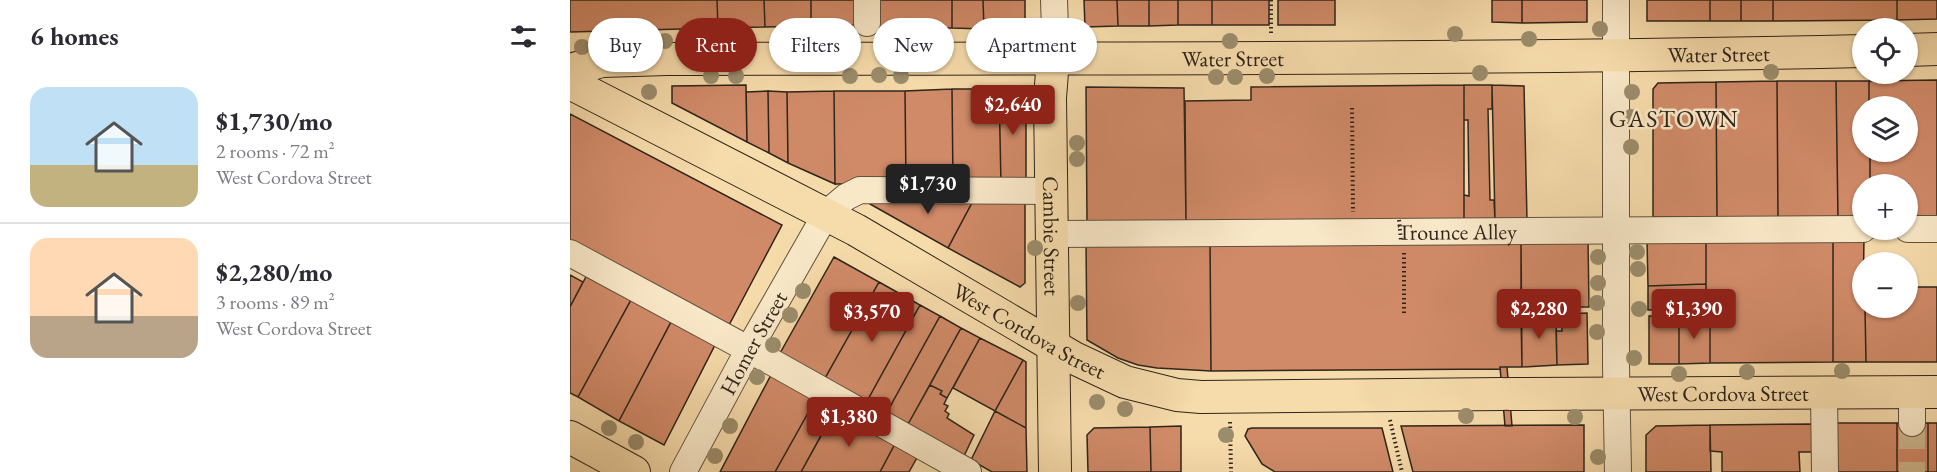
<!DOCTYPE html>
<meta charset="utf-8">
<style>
body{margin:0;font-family:"EB Garamond",serif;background:#f7f7f7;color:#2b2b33;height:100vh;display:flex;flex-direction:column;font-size:22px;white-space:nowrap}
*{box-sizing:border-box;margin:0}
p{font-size:20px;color:#7c7c81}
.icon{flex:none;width:33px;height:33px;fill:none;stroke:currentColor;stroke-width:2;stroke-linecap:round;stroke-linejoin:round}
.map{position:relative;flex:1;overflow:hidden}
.details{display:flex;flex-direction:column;background:#fff;width:570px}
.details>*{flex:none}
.hud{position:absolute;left:18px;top:18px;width:570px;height:54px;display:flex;gap:12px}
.fabs{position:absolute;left:1282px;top:18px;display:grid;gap:12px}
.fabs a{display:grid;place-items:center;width:66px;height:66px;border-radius:50%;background:#fff;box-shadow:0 2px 4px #0004;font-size:30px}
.price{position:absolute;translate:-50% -51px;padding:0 14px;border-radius:6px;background:#8f2418;color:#fff;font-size:20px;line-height:39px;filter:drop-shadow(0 2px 3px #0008)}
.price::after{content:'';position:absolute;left:50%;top:36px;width:18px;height:14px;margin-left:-9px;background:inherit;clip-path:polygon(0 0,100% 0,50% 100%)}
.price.on{background:#222;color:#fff}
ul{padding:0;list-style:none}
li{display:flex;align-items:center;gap:18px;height:150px;padding:0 30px}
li+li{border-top:2px solid #e1e1e2}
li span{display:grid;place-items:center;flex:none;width:168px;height:120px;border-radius:18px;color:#555}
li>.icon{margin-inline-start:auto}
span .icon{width:72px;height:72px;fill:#fffc;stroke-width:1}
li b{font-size:26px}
h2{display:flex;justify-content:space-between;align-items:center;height:72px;padding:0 30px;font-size:26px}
.tag{padding:0 21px;border-radius:27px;background:#fff;box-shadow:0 2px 4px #0004;font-size:21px;line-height:54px}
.tag.on{background:#8f2418;color:#fff}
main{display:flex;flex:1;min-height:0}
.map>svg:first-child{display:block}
</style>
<main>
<section class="details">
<h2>6 homes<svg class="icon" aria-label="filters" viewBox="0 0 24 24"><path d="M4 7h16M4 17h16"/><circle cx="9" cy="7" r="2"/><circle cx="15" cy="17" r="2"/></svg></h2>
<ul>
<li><span style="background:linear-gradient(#bfe0f5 65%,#c2b280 0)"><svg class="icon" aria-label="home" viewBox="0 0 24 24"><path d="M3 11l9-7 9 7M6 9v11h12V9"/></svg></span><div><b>$1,730/mo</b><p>2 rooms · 72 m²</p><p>West Cordova Street</p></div></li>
<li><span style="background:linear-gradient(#ffd9b3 65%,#b9a48a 0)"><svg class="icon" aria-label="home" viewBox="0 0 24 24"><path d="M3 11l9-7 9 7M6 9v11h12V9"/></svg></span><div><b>$2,280/mo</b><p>3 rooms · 89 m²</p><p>West Cordova Street</p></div></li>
</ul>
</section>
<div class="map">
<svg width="1367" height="472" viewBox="0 0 1367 472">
<rect width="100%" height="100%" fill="#f6dbab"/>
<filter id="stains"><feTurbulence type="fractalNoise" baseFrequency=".00333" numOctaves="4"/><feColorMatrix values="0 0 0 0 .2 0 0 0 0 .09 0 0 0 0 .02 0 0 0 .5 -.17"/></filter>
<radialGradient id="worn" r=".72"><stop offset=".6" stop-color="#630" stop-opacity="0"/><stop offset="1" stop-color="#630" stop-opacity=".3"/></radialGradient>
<!-- building -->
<path fill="#d08a68" stroke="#2e241a" stroke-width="1.5" d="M0 0H147L148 28 0 32Z
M147 0H194L195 27 148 28Z
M194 0H241V26L195 27Z
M241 0H287L288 25 241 26Z
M307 0H382V28H307Z
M382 0H413L414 29 382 28Z
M413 0H455V29H414Z
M514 0H547L548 26 515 27Z
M547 0H579V26H548Z
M579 0H608V25L579 26Z
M608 0H642V25H608Z
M642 0H699V25H642Z
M708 0H765V25H708Z
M922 0H952V23L922 22Z
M952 0H1017V22L952 23Z
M1077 0H1140V21H1077Z
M1140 0H1171V21H1140Z
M1171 0H1203V21H1171Z
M1203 0H1327V20L1203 21Z
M1327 0H1367V19L1327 20Z
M1367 80V218H1338V184H1300V152H1338V106H1299V81Z
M1207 81H1266L1268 219H1208Z
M1207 81 1208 219 1147 220 1146 82Z
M1266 81H1299V106H1293V152H1300V184H1293V218L1268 219Z
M1146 82 1147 217H1083V89L1088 83Z
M176 85 177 142 102 103V86Z
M894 85V220L616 222 615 101 681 100V87Z
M894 85H922V109H918L920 200H924L925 220H894V195L899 196 898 120H894Z
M922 85 954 86 957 220H925Z
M516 87 614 88 616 222H517Z
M382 89H429L431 184H383Z
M382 89 383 184H336L335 91Z
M429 89H456V184H431Z
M198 91 199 153 177 142 176 92Z
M198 91 217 92 218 163 199 153Z
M264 91 265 184 218 163 217 92Z
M264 91H335L336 184H265Z
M0 114 212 225 158 327 0 242Z
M455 198V283L450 287 378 248 404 199Z
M300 199H404L378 248 300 204Z
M1294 237 1293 308H1295L1296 362H1263V238Z
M1263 238V362L1140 363V316H1136V239Z
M1018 239 1019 307H951V240Z
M1077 239H1136V284L1078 286Z
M951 240 952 367H930V369L641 371 640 242Z
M640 242 641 371 587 368 568 365 548 358 517 340 516 244Z
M264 257 309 282 254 380 209 355Z
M18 273 62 298 8 397 0 393V307Z
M0 275 13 282 0 307Z
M309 282 350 305 296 403 254 380Z
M1136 284V309L1078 310V286Z
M1338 287H1367V362H1296L1295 308H1338Z
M62 298 102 320 49 421 8 397Z
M350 305 370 316 316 414 296 403Z
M1017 313 1018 364 987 365 986 331H992L991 314Z
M951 314H986L987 365 952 367Z
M370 316 391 328 337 426 316 414Z
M1079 316H1109V364H1079Z
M1109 316H1140V363L1109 364Z
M102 320 146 343 94 445 49 421Z
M391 328 410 338 377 398 370 394 372 391 360 385Z
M410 338 453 360 425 411 383 388Z
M453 360 456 362V428L425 411Z
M930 367H937L942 426H935Z
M202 373 247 397 242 406 205 472H150Z
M360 385 372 391 370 394 377 398 374 404 378 406 375 411 379 414 377 418 404 435 393 458 337 426Z
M242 406 261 417 231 472H205Z
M266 409 326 442 310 472H231Z
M425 411 456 428 457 472H422L401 460Z
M1265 423H1327V472H1265Z
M1327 423H1358V472H1327Z
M1358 423H1367V472H1358Z
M1243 424V452H1229L1230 472H1152V452L1140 451V425Z
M1014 425V472H843L831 426Z
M1140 425 1141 472H1076V435L1086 426Z
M611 426V472H581L580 427Z
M580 427 581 472H518L517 435 524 428Z
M682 428H812L823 472H705L692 464 675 436 678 429Z
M326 442 349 454 339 472H310Z"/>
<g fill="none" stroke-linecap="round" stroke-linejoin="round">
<!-- minor-tunnel -->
<path stroke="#ceb68e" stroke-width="26" stroke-dasharray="26 13" stroke-linecap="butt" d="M1342 423V472"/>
<defs>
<g id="minor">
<path d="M297 0V23"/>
<path d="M1046 0V366L1048 472"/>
<path d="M483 59 485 30 484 0"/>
<path d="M1338 229H1367"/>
<path id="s1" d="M482 234 1293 229"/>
<path d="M0 253 200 361 398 472"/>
<path d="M1254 392 1255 472"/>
<path d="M1342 392V423"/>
<path id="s2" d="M113 472 179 349 256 214 276 197 290 190 481 191"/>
</g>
<g id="major">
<path d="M1338 50 1367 49"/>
<path id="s3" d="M483 59 480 98 485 472"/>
<path id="s4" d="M0 70 32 61 97 59C496 58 894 60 1293 51"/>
<path id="s5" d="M0 83 286 230 504 358 555 382 607 395 631 397 932 394"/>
<path id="s6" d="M939 394 1367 392"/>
<path d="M0 437 64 472"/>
</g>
</defs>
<!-- minor casing -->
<use href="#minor" stroke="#60523e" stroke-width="28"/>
<!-- major casing -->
<use href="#major" stroke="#2e241a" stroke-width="34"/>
<!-- path -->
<path stroke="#2e241a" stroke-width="4" stroke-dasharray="1.5 3" stroke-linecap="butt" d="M701 0V35
M782 108 783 212
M834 253V313
M820 420 832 472
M660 422 661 472"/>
<!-- minor -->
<use href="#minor" stroke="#f9e8c8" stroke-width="26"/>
<!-- major -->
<use href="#major" stroke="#f6dbab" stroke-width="32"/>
<!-- path-bridge -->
<path stroke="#2e241a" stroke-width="4" stroke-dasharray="1.5 3" stroke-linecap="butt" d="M829 220 831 241"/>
</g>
<!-- trees -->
<g fill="#9b8c6b">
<circle cx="1030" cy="29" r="8"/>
<circle cx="885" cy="34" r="8"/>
<circle cx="959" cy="39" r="8"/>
<circle cx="95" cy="41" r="8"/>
<circle cx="660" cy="41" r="8"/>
<circle cx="12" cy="47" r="8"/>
<circle cx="1201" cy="72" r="8"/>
<circle cx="910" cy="73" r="8"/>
<circle cx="309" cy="75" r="8"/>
<circle cx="141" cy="76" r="8"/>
<circle cx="166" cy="76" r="8"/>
<circle cx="280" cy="76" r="8"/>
<circle cx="331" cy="76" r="8"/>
<circle cx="697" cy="76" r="8"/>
<circle cx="646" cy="77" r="8"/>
<circle cx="665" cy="77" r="8"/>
<circle cx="79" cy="92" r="8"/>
<circle cx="1062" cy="92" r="8"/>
<circle cx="1061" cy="117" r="8"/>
<circle cx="507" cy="143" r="8"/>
<circle cx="1061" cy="147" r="8"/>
<circle cx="507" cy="159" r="8"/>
<circle cx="465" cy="248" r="8"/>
<circle cx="1067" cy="252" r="8"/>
<circle cx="1028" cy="257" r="8"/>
<circle cx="1068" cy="269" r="8"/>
<circle cx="1028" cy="283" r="8"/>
<circle cx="233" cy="291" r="8"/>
<circle cx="508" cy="303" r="8"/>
<circle cx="1027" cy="303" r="8"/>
<circle cx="1069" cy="309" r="8"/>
<circle cx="220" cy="315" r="8"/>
<circle cx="1027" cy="332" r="8"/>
<circle cx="203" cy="345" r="8"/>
<circle cx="1064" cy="358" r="8"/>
<circle cx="1272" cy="371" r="8"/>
<circle cx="1177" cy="372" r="8"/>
<circle cx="1109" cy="374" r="8"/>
<circle cx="187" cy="377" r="8"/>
<circle cx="527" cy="402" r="8"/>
<circle cx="555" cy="409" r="8"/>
<circle cx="896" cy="416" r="8"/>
<circle cx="1005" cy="417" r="8"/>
<circle cx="160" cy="426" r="8"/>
<circle cx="39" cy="428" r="8"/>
<circle cx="656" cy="435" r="8"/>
<circle cx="66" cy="442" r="8"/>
<circle cx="145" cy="456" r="8"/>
<circle cx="1028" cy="457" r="8"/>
</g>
<g text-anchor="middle" stroke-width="5" stroke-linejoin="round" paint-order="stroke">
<!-- street labels -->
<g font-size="22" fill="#2e241a" stroke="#f9e8c8">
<text dy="8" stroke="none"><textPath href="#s4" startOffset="1150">Water Street</textPath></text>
<text dy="8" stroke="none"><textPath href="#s4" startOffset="664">Water Street</textPath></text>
<text dy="8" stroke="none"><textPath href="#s1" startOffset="405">Trounce Alley</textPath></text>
<text dy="8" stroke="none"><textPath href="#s3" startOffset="177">Cambie Street</textPath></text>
<text dy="8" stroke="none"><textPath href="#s5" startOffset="522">West Cordova Street</textPath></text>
<text dy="8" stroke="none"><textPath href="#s2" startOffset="147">Homer Street</textPath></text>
<text dy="8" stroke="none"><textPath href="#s6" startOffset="214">West Cordova Street</textPath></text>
</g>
<!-- neighbourhood labels -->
<g font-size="24" letter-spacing="1.5" fill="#2e241a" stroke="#f9e8c8">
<text x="1104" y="127">GASTOWN</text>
</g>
</g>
<rect width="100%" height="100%" filter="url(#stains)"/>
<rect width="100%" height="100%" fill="url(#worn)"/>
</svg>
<div class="fabs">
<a><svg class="icon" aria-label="locate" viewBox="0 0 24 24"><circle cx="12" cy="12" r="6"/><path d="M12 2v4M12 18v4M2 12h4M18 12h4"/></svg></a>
<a><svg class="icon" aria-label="layers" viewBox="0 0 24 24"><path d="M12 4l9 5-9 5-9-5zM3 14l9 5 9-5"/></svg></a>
<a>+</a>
<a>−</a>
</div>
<b class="price" style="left:443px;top:136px">$2,640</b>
<b class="price on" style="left:358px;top:215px">$1,730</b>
<b class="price" style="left:969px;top:340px">$2,280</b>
<b class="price" style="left:1124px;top:340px">$1,390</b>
<b class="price" style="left:302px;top:343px">$3,570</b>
<b class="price" style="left:279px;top:448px">$1,380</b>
<div class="hud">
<a class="tag">Buy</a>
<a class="tag on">Rent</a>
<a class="tag">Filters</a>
<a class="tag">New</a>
<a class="tag">Apartment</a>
</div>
</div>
</main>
